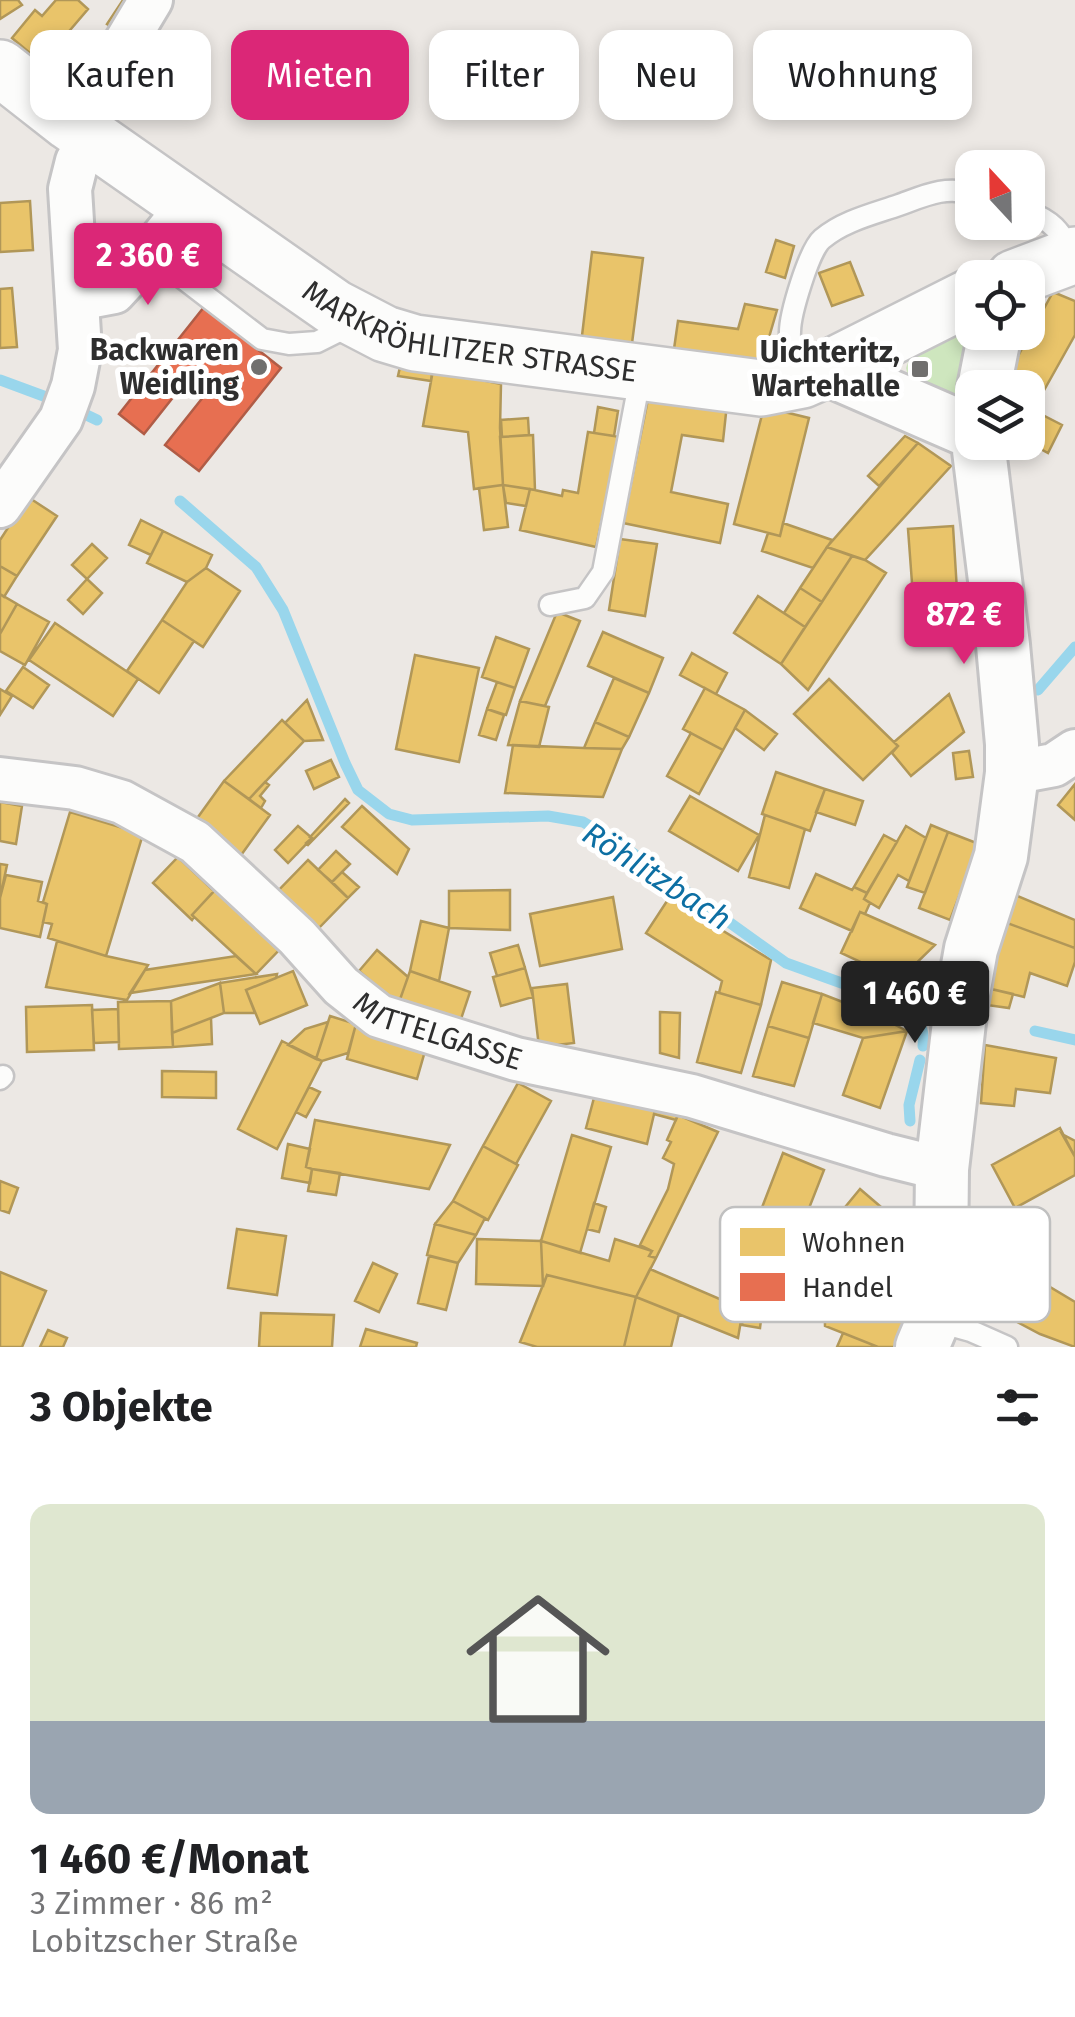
<!DOCTYPE html>
<html lang="de">
<meta charset="utf-8">
<style>
body{margin:0;font-family:"Fira Sans",sans-serif;background:#f6f6f6;color:#202124;height:100vh;display:flex;flex-direction:column;font-size:38px;white-space:nowrap}
*{box-sizing:border-box;margin:0}
p{font-size:32px;color:#757577}
.icon{flex:none;width:55px;height:55px;fill:none;stroke:currentColor;stroke-width:2;stroke-linecap:round;stroke-linejoin:round}
.map{position:relative;height:1347px;overflow:hidden}
.details{display:flex;flex-direction:column;background:#fff;flex:1}
.details>*{flex:none}
.hud{position:absolute;left:30px;top:30px;width:1015px;height:90px;display:flex;gap:20px}
.needle{width:65px;rotate:338deg}
.fabs{position:absolute;left:955px;top:150px;display:grid;gap:20px}
.fabs a{display:grid;place-items:center;width:90px;height:90px;border-radius:20px;background:#fff;box-shadow:0 5px 15px #0003;font-size:50px}
.price{position:absolute;translate:-50% -85px;padding:0 22px;border-radius:10px;background:#db2777;color:#fff;font-size:32px;line-height:65px;filter:drop-shadow(0 2px 5px #0008)}
.price::after{content:'';position:absolute;left:50%;top:60px;width:30px;height:22px;margin-left:-15px;background:inherit;clip-path:polygon(0 0,100% 0,50% 100%)}
.price.current{background:#222;color:#fff}
ul{padding:0;list-style:none}
li{display:grid;align-content:center;gap:20px;height:530px;padding:0 30px}
li span{display:grid;place-items:center;height:310px;border-radius:20px;color:#555}
li>.icon{margin-inline-start:auto}
span .icon{width:180px;height:180px;fill:#fffc;stroke-width:1}
li b{font-size:42px}
h2{display:flex;justify-content:space-between;align-items:center;height:120px;padding:0 30px;font-size:42px}
.pill{padding:0 35px;border-radius:20px;background:#fff;box-shadow:0 5px 15px #0003;font-size:35px;line-height:90px}
.pill.current{background:#db2777;color:#fff}
.map>svg:first-child{display:block}
</style>
<div class="map">
<svg width="1075" height="1347" viewBox="0 0 1075 1347">
<rect width="100%" height="100%" fill="#ece8e4"/>
<!-- green -->
<path fill="#cee6be" d="M953 328 967 330 974 342 961 390 953 395 911 385 906 368 912 351Z"/>
<!-- homes -->
<path fill="#e9c46a" stroke="#b19758" stroke-width="2.5" d="M0 0H18L22 5 0 19Z
M56 0H78L88 9 65 36 95 60 72 88 12 38 35 10 42 16Z
M123 0 134 5 117 30 107 24Z
M30 201 33 250 0 252V203Z
M776 240 794 246 785 278 766 272Z
M592 252 643 258 631 351 581 344Z
M850 262 863 295 832 306 819 273Z
M12 288 17 347 0 348V289Z
M1053 292 1075 301V335L1033 410 1062 425 1048 453 1028 442V388H1008L1013 365Z
M745 304 777 310 760 368 673 356 678 321 738 329Z
M400 367 432 372 431 381 398 376Z
M433 370 501 384 500 428 503 485 474 489 468 432 423 426Z
M649 394 727 404 723 441 682 435 671 492 728 504 720 543 623 523Z
M598 407 618 411 614 436 594 433Z
M764 407 809 418 780 536 734 524Z
M528 418 529 435 502 437 501 420Z
M588 432 620 437 596 547 520 530 530 489 562 496 563 490 578 493Z
M533 435 535 490 503 485 500 437Z
M905 436 918 443 879 486 868 476Z
M918 443 951 466 865 560 827 547Z
M503 485 530 489 526 506 506 503Z
M503 485 508 527 484 530 479 488Z
M28 497 57 516 17 576 0 566V540Z
M141 520 163 531 151 555 129 545Z
M783 523 832 540 813 568 762 551 768 533 780 536Z
M953 526 958 607 914 610 908 529Z
M163 531 212 555 206 568 187 582 147 563Z
M620 539 657 544 645 616 609 610Z
M92 544 107 558 87 579 72 565Z
M827 547 852 556 822 602 800 588Z
M852 556 865 560 886 573 808 690 781 664Z
M0 566 17 576 4 597 0 594Z
M206 568 240 591 203 647 162 620 187 582Z
M87 579 102 593 83 614 68 600Z
M800 588 822 602 805 627 784 613Z
M0 594 17 604 0 634Z
M758 596 805 627 781 664 734 633Z
M17 604 49 622 25 665 0 651V634Z
M557 612 580 621 545 706 520 701Z
M162 620 194 641 159 693 127 671Z
M55 623 138 679 113 716 29 660Z
M603 632 663 658 649 693 588 666Z
M496 637 529 649 515 688 482 677Z
M692 653 727 673 716 694 680 675Z
M415 655 479 668 459 762 396 749Z
M23 667 49 685 33 708 6 691Z
M614 678 649 693 629 737 595 722Z
M829 679 898 746 863 780 794 714Z
M497 682 515 688 506 715 487 709Z
M705 688 745 710 723 750 683 729Z
M0 689 12 696 0 715Z
M949 694 964 732 911 776 892 753 898 746 894 742Z
M307 700 323 740 304 741 285 723Z
M520 701 549 707 539 747 508 745Z
M487 709 504 715 496 740 479 735Z
M745 710 777 734 764 750 735 728Z
M282 720 304 741 249 799 224 781Z
M595 722 629 737 622 749 584 748Z
M691 733 723 750 699 794 667 776Z
M513 745 584 748 622 749 603 797 505 793Z
M969 751 973 777 956 779 953 753Z
M331 760 339 777 314 789 306 771Z
M776 772 825 789 810 831 762 814Z
M224 781 270 815 239 858 193 824Z
M265 782 269 785 260 796 265 801 261 808 249 799Z
M1075 784V820L1058 805Z
M825 789 863 801 855 825 816 812Z
M690 796 759 835 738 871 669 831Z
M345 799 349 803 308 845 306 843 312 838 310 837Z
M0 802 22 806 16 844 0 841Z
M362 806 409 849 397 874 342 827Z
M70 812 143 834 106 956 48 938 52 924 43 922 47 904 43 902Z
M765 815 805 829 789 888 749 877Z
M931 825 948 832 925 893 907 887Z
M298 826 312 838 288 863 275 850Z
M906 826 926 838 909 881 898 875 879 908 864 899Z
M948 832 979 844 950 920 919 908Z
M884 835 897 842 867 893 854 887Z
M336 851 350 864 332 882 318 870Z
M178 857 214 891 192 915 194 917 192 920 153 883Z
M308 860 348 898 315 932 275 894Z
M0 864 7 865 0 898Z
M342 872 359 887 348 898 332 882Z
M816 874 852 890 854 887 867 893 864 899 870 903 865 914 860 912 852 931 800 908Z
M6 875 42 882 38 901 47 904 40 937 0 928V898Z
M218 887 282 947 256 974 192 915Z
M510 890V930L449 928V891Z
M1008 892 1075 920V948L999 920Z
M613 897 622 949 540 966 530 914Z
M669 898 771 960 761 1005 719 993 722 981 646 933Z
M860 912 865 914 935 945 899 980 841 953Z
M999 920 1075 948V962L1067 986 1030 973 1024 997 987 988Z
M421 921 449 928 439 981 410 971Z
M57 941 106 956 148 965 127 1000 46 987Z
M518 945 525 968 497 976 490 953Z
M377 950 408 977 398 1005 359 971Z
M236 956 256 974 130 993 145 970Z
M525 968 533 997 501 1006 493 977Z
M293 971 307 1005 260 1024 246 990Z
M410 971 470 992 458 1028 397 1008Z
M277 974 276 978 246 990 255 1013H224L220 983Z
M782 982 822 994 809 1038 768 1026Z
M220 983 224 1013 172 1033 171 1001Z
M567 984 574 1043 539 1047 532 988Z
M987 988 1013 994 1009 1008 987 1005Z
M716 992 761 1005 741 1073 697 1062Z
M822 994 876 1015 907 1031 863 1038 813 1023Z
M171 1001 173 1047 119 1049 118 1002Z
M92 1005 94 1050 27 1052 26 1007Z
M118 1009 119 1042 94 1043 92 1010Z
M660 1012 680 1013 679 1058 660 1053Z
M330 1016 356 1024 348 1053 322 1061 316 1059Z
M211 1018 212 1044 173 1047 172 1033Z
M328 1022 316 1059 288 1045 305 1029Z
M356 1024 427 1044 417 1079 347 1059Z
M768 1026 809 1038 794 1086 753 1076Z
M907 1031 880 1108 843 1095 863 1038Z
M282 1041 322 1061 277 1149 238 1129Z
M985 1045 1056 1058 1050 1093 1016 1089 1014 1106 981 1103Z
M162 1071 216 1072V1098L162 1097Z
M518 1083 551 1101 516 1164 483 1146Z
M309 1087 320 1092 306 1117 296 1112Z
M595 1094 655 1110 647 1144 586 1128Z
M655 1110 678 1115 676 1120 654 1114Z
M678 1115 718 1132 656 1258 649 1256 652 1251 640 1245 668 1189 674 1164 663 1158 671 1142 667 1140Z
M315 1120 450 1145 429 1189 312 1169 306 1167Z
M1060 1128 1075 1157V1175L1015 1208 992 1165Z
M1062 1134 1075 1141V1157Z
M572 1135 611 1147 580 1253 541 1241Z
M288 1144 310 1149 306 1167 312 1169 310 1183 282 1178Z
M483 1146 518 1165 488 1220 453 1201Z
M783 1153 824 1170 797 1239 756 1223Z
M312 1169 340 1173 336 1195 308 1191Z
M0 1181 18 1188 9 1213 0 1210Z
M860 1189 902 1225 884 1248 841 1212Z
M453 1201 485 1218 476 1235 435 1224Z
M594 1203 606 1207 599 1232 587 1229Z
M435 1224 476 1235 458 1263 427 1255Z
M237 1229 286 1236 277 1295 228 1288Z
M477 1239 541 1241 543 1286 476 1284Z
M615 1239 652 1251 649 1256 656 1258 636 1297 547 1275 543 1286 541 1241 609 1261Z
M995 1254 1075 1302V1347L1040 1334 979 1302 968 1284Z
M429 1256 458 1263 446 1310 418 1303Z
M373 1263 397 1274 379 1312 355 1301Z
M650 1269 743 1309 738 1338 636 1297Z
M0 1272 46 1291 22 1347H0Z
M547 1275 636 1297 624 1347H537L520 1342Z
M824 1284 907 1319 895 1347H878L825 1326Z
M747 1294 764 1296 760 1328 742 1325Z
M636 1297 679 1314 671 1347H624Z
M261 1313 334 1315 332 1347H259Z
M366 1329 417 1343 416 1347H360Z
M48 1330 67 1338 63 1347H40Z
M843 1333 878 1347H837Z"/>
<!-- shops -->
<path fill="#e76f51" stroke="#b05c46" stroke-width="2.5" d="M204 307 281 368 199 471 165 445 204 396 186 381 144 434 119 414Z"/>
<g fill="none" stroke-linecap="round" stroke-linejoin="round">
<!-- stream -->
<path stroke="#99d6ec" stroke-width="11" d="M0 380 57 401
M74 409 97 420
M180 501 256 567 283 610 345 763 358 790 389 814 412 820 548 816 583 822 616 841 786 963 908 1007H934
M1038 690 1075 647
M908 1007C918 1019 925 1029 923 1046
M1035 1031 1075 1040
M910 1121 909 1105 920 1060"/>
<defs>
<path id="service" d="M1028 212C1051 220 1061 231 1071 253
M150 253 262 339 289 344 317 342 353 324
M801 377C795 362 789 348 790 332 790 314 809 250 822 239 843 221 873 214 899 205 924 196 946 185 972 194
M550 605 585 598 603 572 641 373
M0 1079 3 1076
M935 1321 971 1331 1007 1347"/>
<g id="minor">
<path d="M69 122 118 55 151 0"/>
<path d="M77 299 114 292 150 253 188 206"/>
<path d="M0 506 61 419 73 386 80 350 70 189 77 161 92 139"/>
<path d="M1012 773 1054 765 1075 751"/>
<path id="s1" d="M0 779 75 788 122 802 195 842 297 937 341 986 379 1016 516 1059 692 1096 886 1155 942 1169"/>
</g>
<path id="tertiary" d="M827 369 972 432
M984 388 995 332
M922 1347 933 1321 937 1296 941 1259 942 1169 961 1005 971 949 1001 856 1012 773V744L1003 645 978 442"/>
<g id="secondary">
<path id="s2" d="M0 68 69 122 335 308 385 334 415 343 761 388 802 380 827 369 972 296"/>
<path d="M1014 278 1075 255"/>
</g>
</defs>
<!-- service casing -->
<use href="#service" stroke="#c5c4c5" stroke-width="25"/>
<!-- minor casing -->
<use href="#minor" stroke="#c5c4c5" stroke-width="48"/>
<!-- tertiary casing -->
<use href="#tertiary" stroke="#c5c4c5" stroke-width="58"/>
<!-- secondary casing -->
<use href="#secondary" stroke="#c5c4c5" stroke-width="60"/>
<!-- service -->
<use href="#service" stroke="#fcfcfb" stroke-width="20"/>
<!-- minor -->
<use href="#minor" stroke="#fcfcfb" stroke-width="42"/>
<!-- tertiary -->
<use href="#tertiary" stroke="#fcfcfb" stroke-width="52"/>
<!-- secondary -->
<use href="#secondary" stroke="#fcfcfb" stroke-width="55"/>
</g>
<!-- markers -->
<g fill="#706f6e" stroke="#fff" stroke-width="4">
<circle cx="259" cy="367" r="10"/>
<rect x="910" y="359" width="20" height="20" rx="5"/>
</g>
<g text-anchor="middle" stroke-width="10" stroke-linejoin="round" paint-order="stroke">
<!-- street labels -->
<g font-size="30" fill="#2e2e2e" stroke="#fff">
<text dy="10" stroke="none"><textPath href="#s2" startOffset="550">MARKRÖHLITZER STRASSE</textPath></text>
<text dy="10" stroke="none"><textPath href="#s1" startOffset="522">MITTELGASSE</textPath></text>
</g>
<!-- poi labels -->
<g font-size="30" font-weight="bold" fill="#2e2e2e" stroke="#fff" text-anchor="end">
<text x="239" y="360">Backwaren<tspan x="239" dy="34">Weidling</tspan></text>
<text x="900" y="362">Uichteritz,<tspan x="900" dy="34">Wartehalle</tspan></text>
</g>
<!-- water labels -->
<g font-size="32" font-style="italic" fill="#0d6fa3" stroke="#fff">
<text transform="translate(657 876) rotate(33)" y="11">Röhlitzbach</text>
</g>
</g>
<!-- legend -->
<rect x="720" y="1207" width="330" height="115" rx="15" fill="#fff" stroke="#c0c0c0" stroke-width="2.5"/>
<rect x="740" y="1228" width="45" height="28" fill="#e9c46a"/>
<rect x="740" y="1273" width="45" height="28" fill="#e76f51"/>
<g font-size="28" fill="#2e2e2e">
<text x="802" y="1252">Wohnen</text>
<text x="802" y="1297">Handel</text>
</g>
</svg>
<div class="fabs">
<a><svg class="needle" viewBox="-14 -14 28 28"><path d="M0-13l5 13h-10z" fill="#e53935"/><path d="M0 13l5-13h-10z" fill="#757577"/></svg></a>
<a><svg class="icon" aria-label="locate" viewBox="0 0 24 24"><circle cx="12" cy="12" r="6"/><path d="M12 2v4M12 18v4M2 12h4M18 12h4"/></svg></a>
<a><svg class="icon" aria-label="layers" viewBox="0 0 24 24"><path d="M12 4l9 5-9 5-9-5zM3 14l9 5 9-5"/></svg></a>
</div>
<b class="price" style="left:148px;top:308px">2 360 €</b>
<b class="price" style="left:964px;top:667px">872 €</b>
<b class="price current" style="left:915px;top:1046px">1 460 €</b>
<div class="hud">
<a class="pill">Kaufen</a>
<a class="pill current">Mieten</a>
<a class="pill">Filter</a>
<a class="pill">Neu</a>
<a class="pill">Wohnung</a>
</div>
</div>
<section class="details">
<h2>3 Objekte<svg class="icon" aria-label="filters" viewBox="0 0 24 24"><path d="M4 7h16M4 17h16"/><circle cx="9" cy="7" r="2"/><circle cx="15" cy="17" r="2"/></svg></h2>
<ul>
<li><span style="background:linear-gradient(#dfe7d0 70%,#9aa5b1 0)"><svg class="icon" aria-label="home" viewBox="0 0 24 24"><path d="M3 11l9-7 9 7M6 9v11h12V9"/></svg></span><div><b>1 460 €/Monat</b><p>3 Zimmer · 86 m²</p><p>Lobitzscher Straße</p></div></li>
</ul>
</section>
